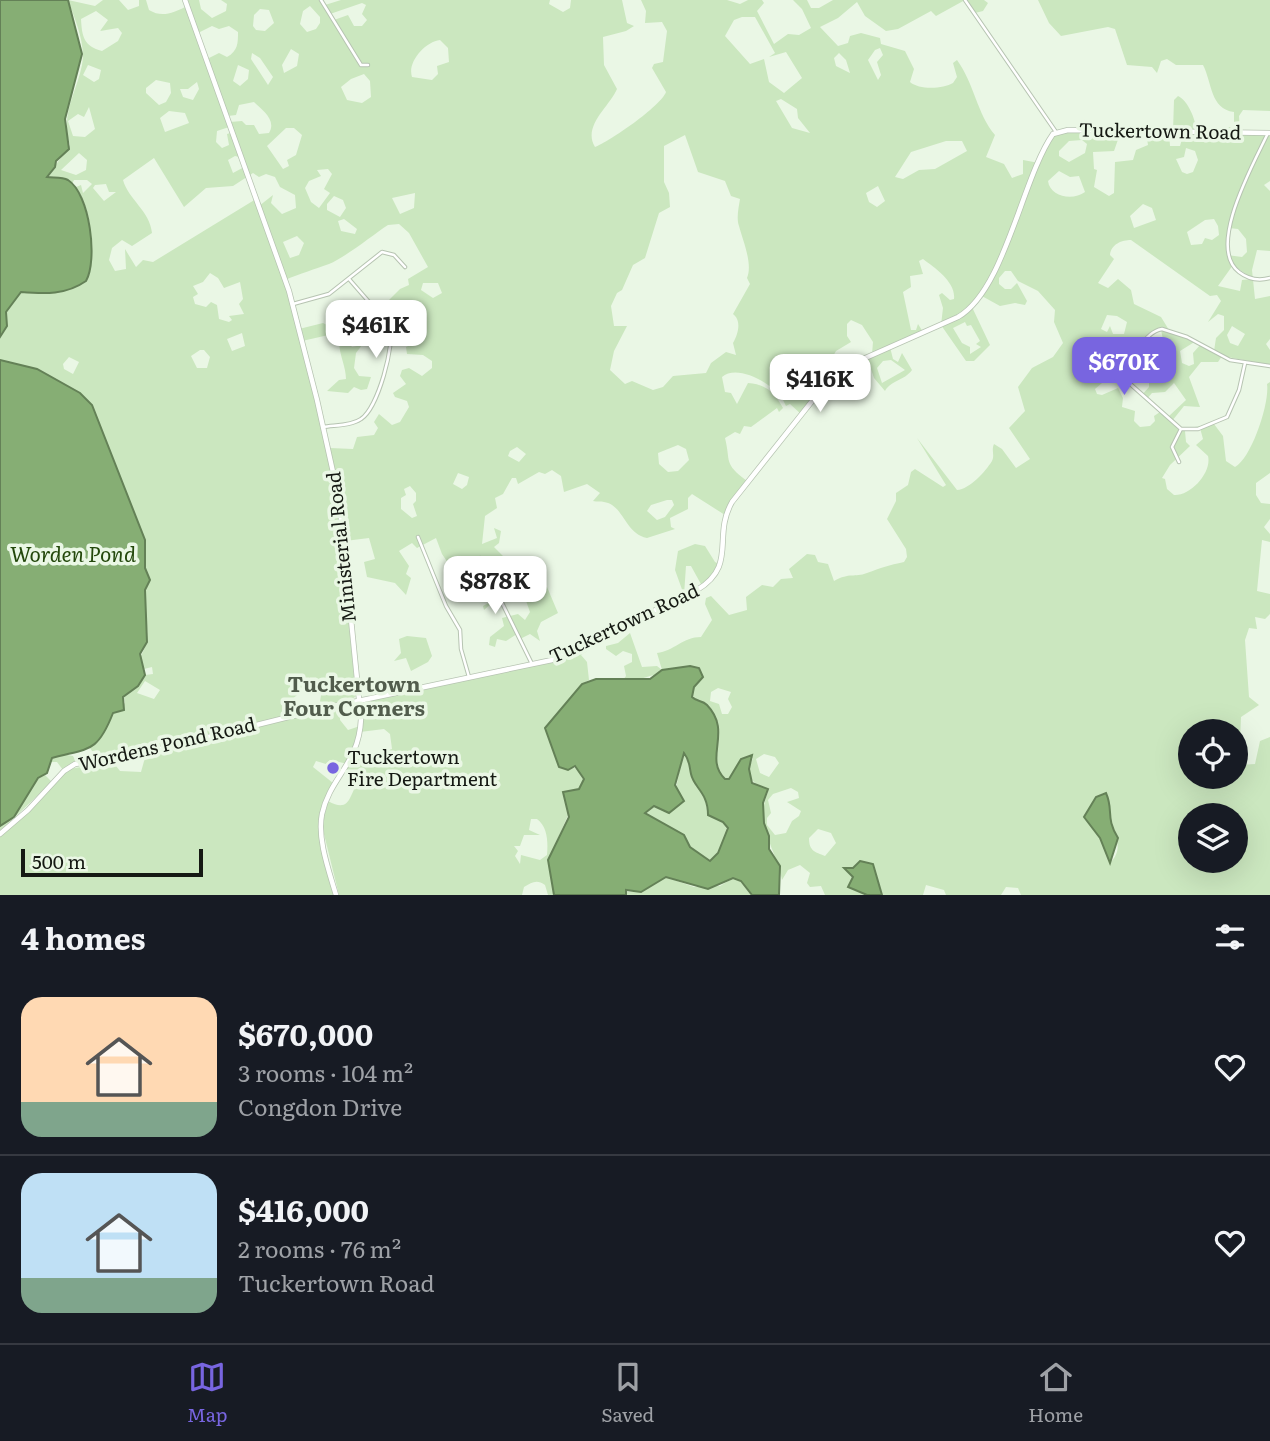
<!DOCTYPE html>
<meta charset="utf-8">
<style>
body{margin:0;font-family:Literata,serif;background:#20242c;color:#f1f3f6;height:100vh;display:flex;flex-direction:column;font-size:26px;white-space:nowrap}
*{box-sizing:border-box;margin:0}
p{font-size:23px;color:#9ea1a6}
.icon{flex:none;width:38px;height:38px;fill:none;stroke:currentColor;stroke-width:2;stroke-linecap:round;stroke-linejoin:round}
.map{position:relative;height:895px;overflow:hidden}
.side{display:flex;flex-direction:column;background:#171b24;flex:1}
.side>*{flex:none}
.buttons{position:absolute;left:1178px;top:719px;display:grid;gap:14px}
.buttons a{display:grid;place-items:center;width:70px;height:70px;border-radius:50%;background:#171b24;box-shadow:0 7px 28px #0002;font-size:35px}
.scale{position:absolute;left:21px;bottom:18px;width:182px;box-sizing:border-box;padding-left:7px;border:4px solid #151913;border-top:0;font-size:19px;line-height:24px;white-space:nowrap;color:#151913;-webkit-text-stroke:5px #eaf7e5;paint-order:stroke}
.price{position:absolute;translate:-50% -60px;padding:0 16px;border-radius:14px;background:#fff;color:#222;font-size:23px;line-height:46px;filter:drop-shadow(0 2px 4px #0008)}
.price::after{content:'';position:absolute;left:50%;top:42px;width:21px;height:16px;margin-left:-10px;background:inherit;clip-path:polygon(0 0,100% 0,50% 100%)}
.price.on{background:#7865e0;color:#fff}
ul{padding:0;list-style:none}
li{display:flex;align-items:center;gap:21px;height:175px;padding:0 21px}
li+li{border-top:2px solid #363941}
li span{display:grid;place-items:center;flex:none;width:196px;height:140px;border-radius:21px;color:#555}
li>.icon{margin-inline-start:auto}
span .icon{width:84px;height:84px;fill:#fffc;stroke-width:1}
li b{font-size:30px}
h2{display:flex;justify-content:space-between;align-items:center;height:84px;padding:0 21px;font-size:30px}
.dock{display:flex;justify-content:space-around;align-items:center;height:98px;border-top:2px solid #363941;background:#171b24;font-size:19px;color:#9ea1a6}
.dock a{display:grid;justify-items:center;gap:4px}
.dock .on{color:#7865e0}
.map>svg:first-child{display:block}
</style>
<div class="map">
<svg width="1270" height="895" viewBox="0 0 1270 895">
<rect width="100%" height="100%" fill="#eaf7e5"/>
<!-- green -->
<path fill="#cbe7bf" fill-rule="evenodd" d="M68 0 95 6 103 0H119L128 10 139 6V0H146L149 10C162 18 173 13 187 6L185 0H199L201 9 212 18 226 11 227 4 221 0H321L325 5 341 0H550L549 4 563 12 570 8 571 0H622L627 23 634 26 626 31 603 37 604 65 617 89C610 106 582 126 595 147 609 142 661 106 666 92L652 68 654 64 663 62 667 31 662 22 645 23 646 11 641 0H727L740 4 748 0H762L764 3 757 11 774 44 788 34 799 35 811 28 802 9 793 0H807L811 8H819L833 0H984L988 3 983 11 975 13 965 0 936 16 931 11 898 29 886 31 865 16 857 2 838 18 820 27 838 46 848 43 850 36 861 33 880 38 881 44 905 51 914 69 910 82C919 90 943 89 953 83L957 77 953 63 957 60C974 83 977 114 995 135L986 157 1004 164 1012 178 1023 174V160L1039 163 1055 132 1121 131 1114 151 1093 152 1094 169 1097 170 1094 187 1109 196 1114 193 1115 162 1133 160 1136 150 1148 145 1146 132H1169L1170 146H1180L1182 139 1173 131 1174 100 1178 96C1188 100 1197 122 1196 132H1223V127H1234V112C1210 109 1212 82 1203 65H1176L1167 59 1161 61 1157 73 1152 67 1127 65 1115 29 1108 27 1061 36 1049 23 1038 0H1270V111L1243 110 1239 116 1240 132H1270V181L1264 185 1270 191V251L1257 250 1252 270 1255 299 1270 296V339L1266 344 1270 350V365L1222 356 1218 362H1201L1189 377 1200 407 1184 406 1172 421 1182 429 1214 424 1223 436 1226 461 1235 467C1252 458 1270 402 1267 384L1270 382V473L1256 483V495L1261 503 1270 504V519L1264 527 1270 534V542L1262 540 1257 591 1270 594V614L1265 619 1255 617 1257 629 1249 628 1245 640 1249 697 1259 705 1241 717 1240 742 1236 743V732H1190V777H1236V759L1240 765 1255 764 1260 741 1270 737V895H1021L1018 888 1006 887 1001 895H946L944 890 926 885 923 895H882L874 867 858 863 849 885 867 895H825L821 886 810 887 807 883 810 873 800 865 788 870 782 880C777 852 754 823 768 792 754 780 743 782 753 758L736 767 729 779H725C704 759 732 731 707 705 702 700 697 702 692 697L694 687 702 677 690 666C665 668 648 681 623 680L626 676 624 666 632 662V654L623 651 616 656 606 649V646L618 643 630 633 642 667 657 666 662 670 657 653C674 651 683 637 701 637L712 620 705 604 706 598 711 596 729 615 747 610 746 597 762 585 773 587 781 579 793 578 789 569 807 554 815 555 818 562 828 564 834 581C850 572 854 578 867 573 881 568 889 565 904 562L907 557 906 549 887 519 896 501V493L908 485 911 472 915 469 943 487 946 485 917 438 957 490C970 489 985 472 992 461 995 455 991 451 994 444L1002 449 1016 468 1030 459 1009 428 1025 411 1018 387 1032 368 1053 357 1063 343 1054 322 1055 310 1038 291 1018 281 1011 271H1005L999 278V284L1005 289H1011L1017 283 1027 301 1025 305 1015 303 1000 306 980 295 972 307 990 345 974 361H966L941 325 943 308 939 295 942 293 950 300 954 299C956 282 935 268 923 259L919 261 923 274 910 276 911 287 903 292 911 330H916L918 324 923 332 890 347 893 359 898 362 902 353 912 370C904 381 891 380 885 391L874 378 867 357 872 354 873 342 862 325 851 320 847 324V336L851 342 836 351 832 358 837 370 802 415 790 404 786 406 781 396 786 395 790 387 783 380 776 381 772 388C759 377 734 366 722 377L725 392 731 393 737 404 748 383C766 384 775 393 783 408L779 412 777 408 751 427 744 426 740 434 735 432 725 438C731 462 723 463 747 481L725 515 692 494 688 498V509L670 518 671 527 675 529 647 538C624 533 624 505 604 502 601 501 597 502 593 501L600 493 587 484 564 492 561 476 552 470 545 474 539 472 518 484 516 478H512L503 494 495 498 497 508 485 516 482 544 497 538 494 528 501 531 499 543 494 547 503 556 504 563H493L492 566 498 568 488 574 479 558 474 561 472 576 477 587 484 589 491 581 500 599 498 609 493 602 484 610 483 606 492 601 491 598 477 600 469 583 462 584 442 554 436 538 417 548 412 543 399 551 409 566 406 574 411 578 406 595 395 583 367 577 364 562 375 559 369 538 345 541 340 491 330 448 353 449 357 437 374 435 378 428 374 422 379 414 392 425 400 422 409 407 407 401 395 397 393 393 406 384 400 376 402 370 409 368 422 376 432 368V361L423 355 407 354 406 347 412 344 410 333 392 335 390 325 379 310 400 289 409 285 408 279 428 267 409 233 399 224 388 225C374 234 346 257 329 264 313 270 301 273 285 280L299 329 323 323 329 326 335 322 339 329 333 334 302 341 336 487 356 696 351 700 319 708 321 695 313 687H307L291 700 295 707 302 711 156 748 97 758 90 748H86L95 745 113 713 125 703 124 695 138 686 145 675 153 674 152 667 144 669C137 656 143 655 146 644 151 623 139 600 150 579L145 568V540L92 405 83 396 37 369 0 360V337L7 326 6 312 21 292C48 294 69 295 89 275 95 249 92 210 76 187L81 185 83 193 92 184 87 180H74L72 184 64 178 47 177 70 145C60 115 76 94 82 65 86 43 75 20 68 0ZM362 3 366 5 362 14 367 20 362 26H354L348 15 334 20 330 14ZM310 6 320 17V23L316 29 307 32 300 24 303 11ZM260 9 269 10 274 23 265 31 256 30 253 26 254 15ZM96 11 108 20 100 31 118 28 122 33 118 41 102 51C84 46 82 37 81 19ZM742 17H755L775 53 769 57 786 52 802 78 784 93 769 82 764 59 750 64 725 36 734 20ZM212 26 219 29 229 26 238 32C238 43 238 51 227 57L219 53 207 59 198 33ZM440 40 448 48 449 62 437 66 438 74 432 80 412 77C407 62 425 42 440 40ZM880 48 883 55 877 62 881 75 878 80 868 60 875 50ZM291 49 299 54 297 66 284 73 282 65ZM252 53 260 58 273 77 268 85 251 59ZM839 53 846 60 850 73 836 66 834 58ZM88 65 101 70 99 79 94 82 83 75ZM238 65 249 70 248 79 240 86 233 81ZM364 74 370 81 371 97 362 103 347 100 341 87 351 79ZM156 80 170 83 171 93 166 102 159 105 146 93V88ZM197 82 199 89 193 100 183 97 180 89H188ZM781 99 797 109 798 118 810 133 792 128 776 101ZM254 102C262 110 277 120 269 133L259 134 254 125H246L242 121 230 122 228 116 236 115 239 105ZM89 107 95 129 85 137 73 136 68 121 78 114 84 117ZM169 111 185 113 189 123 165 132 160 118ZM232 126 234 132 227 134 229 145 222 148 216 142 217 131ZM286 128H294L302 135 296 155 287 160 289 166 283 169 267 146ZM685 135 698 172 725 181 731 196 740 199C739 206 736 218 739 226 743 241 753 264 747 278L750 284 733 314C742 321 738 334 733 343L736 355 726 352 711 363 706 373 673 376 663 387 653 390 632 381 625 384 610 370 614 351 627 326H614L611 306 617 293 622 290 633 265 645 258 659 213 670 207 669 193 664 182V146ZM1082 140 1087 144 1085 153 1069 162 1059 156V151L1069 141ZM946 141H962L967 151 935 169 919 170 903 179 895 177 911 152ZM1186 148 1195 151 1198 160 1193 172 1187 174 1182 172 1176 159 1184 157ZM79 153 87 160 86 170 76 175 61 170ZM235 156 243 158 246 166 233 173 228 160ZM154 158 184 207 206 188 233 186 253 173 259 177 266 174 275 177 280 187 295 195 296 208 282 214 271 203 273 195 259 206 256 199 153 262 143 260 136 267 125 249 126 269 115 271 109 260 112 248 122 240 132 246 152 233C150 211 128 199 123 180ZM328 169 332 174 324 189 330 193 319 208 311 202 305 188 309 181 321 176 317 170ZM1059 171 1070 177 1079 176 1085 192C1073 201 1050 197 1048 181ZM106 184 109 192H116L104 201 93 188 95 185ZM878 186 885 201 877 207 869 202 866 193ZM415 193 414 208 400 214 392 198ZM334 196 343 200 346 208 340 217 327 210V204ZM1143 204 1152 208 1156 220 1134 228 1130 216ZM344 219 357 229 355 234 341 231 338 221ZM1214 219 1218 226 1219 235 1212 240 1205 238 1202 244 1191 245 1187 232 1205 220ZM1229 228 1238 229 1246 239 1247 252 1242 257 1227 255ZM297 236 304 243 299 255 290 258 283 242ZM1131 240 1210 296 1217 295 1221 301 1208 322 1218 314 1224 316V330L1216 338 1214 351 1201 344 1193 353 1194 364 1189 366 1182 363 1180 351 1196 341 1169 330 1161 317 1134 304 1131 290 1118 279 1108 288 1098 283 1114 259 1110 255C1111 244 1122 240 1131 240ZM1233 265 1253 279 1242 280 1240 291 1218 286ZM210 273 218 278 224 288 240 282 243 299 239 304 244 314 229 316 232 320 229 322 219 319 217 305 211 302 206 307 195 304 193 297 198 294 193 286 203 282ZM423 283H438L442 293 433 298 421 290ZM398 305 406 315 399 320 393 319 388 311ZM1107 315 1117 316 1127 322 1124 334H1113L1110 326 1107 332 1101 329ZM965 322 967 326 971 325 980 341 976 344 981 347 970 354V347L962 343 953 328ZM1232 326 1245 334 1238 346 1230 343 1227 335ZM1161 330 1164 344 1161 351 1145 348 1138 354 1148 337ZM242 333 245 346 232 351 227 339ZM1118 343 1137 354 1133 363 1149 376V387L1141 396 1146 400 1152 393 1165 392 1174 383 1186 400 1168 417 1160 412 1154 416 1155 421 1150 426 1140 427 1134 421 1135 411 1122 407 1123 398 1118 388 1102 395 1097 394 1095 389 1102 383C1102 371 1104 348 1118 343ZM200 350H204L210 357 207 368H197L191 356ZM69 357 79 362 73 374 64 369 63 364ZM891 360 905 370 882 383 877 368 883 361ZM1200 428 1203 439 1196 445 1208 456C1212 472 1191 496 1174 495L1167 489 1165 479 1162 478 1170 465 1190 446 1186 442 1185 431ZM678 445 686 449 689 460 678 471 668 472 659 464 658 453ZM517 447 526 454 519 462 508 456 510 451ZM458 473 469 477 467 485 462 489 453 484ZM410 486 416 493V501L413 504 417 516 412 518 401 509V498L406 495 404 489ZM667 500H672L674 505 665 517 657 520 647 511 651 505ZM145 681 160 690 154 699 137 693ZM718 688 731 692 728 699 732 707 728 714H722L719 704 710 701 711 692ZM764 754 775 757 779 763 769 777 760 773 756 759ZM791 788 798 792 799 798 787 802 801 811 799 816 792 821 786 833 775 835 767 825V818L771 813 768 800 773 794ZM1101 794H1107L1110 807 1107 815C1113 832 1126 847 1110 863L1100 838 1084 817ZM1190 816H1236V861H1190ZM818 829 831 833 836 843 825 856C815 852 809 851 809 838Z
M341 333 352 347 362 345 356 353 354 368 359 376 371 377 367 389 361 390 354 387 348 393 327 391 339 380 346 379C346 363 335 348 341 333Z
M695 544 705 546 715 562 721 565 702 586 691 566H686L684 595 675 570 678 551Z
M547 587 558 613 541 622 537 631 540 641 530 634 520 639 517 634 506 641 497 639 495 647 489 645 490 637 504 626 502 618 518 614 525 620 530 612 525 598Z
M407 636 426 638 432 656 428 662 411 671 406 658 394 661 401 653 399 639Z
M601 637 603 641 581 655 587 662 589 680 582 684 545 728 559 767C572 767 578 765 584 779L579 789 563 793 570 811 548 860 554 895H548L545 885C537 879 532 882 524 887L522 895H339L322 826 328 801C351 814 349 794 358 783L354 776 344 772 348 764 330 760 326 764 316 761 313 767 333 783C311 820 322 856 334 895H0V835L69 769 113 762 120 771 141 772 146 754 340 707V720L348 730 360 726 359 701 541 663ZM384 729 390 734 392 749 360 759 353 758 360 732ZM531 819H537C548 827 548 843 547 855L540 860 521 855 520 864 515 856 518 851 514 846H520L524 835H540L529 830Z
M683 752 708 804V815L723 821 728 828 718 853 710 861 690 847 684 835 645 813 654 806 665 808 676 789Z
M62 754 73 756 76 762 63 770 57 762H51L52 758Z
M45 775 52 782 0 831V826L14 817 38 778Z
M666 877 694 887 720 886 733 878 741 881 752 895H626L624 892H641Z"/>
<!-- water -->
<path fill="#86ae74" stroke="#648157" stroke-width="2" fill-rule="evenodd" d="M0 0H68L82 54 65 119 69 149 56 161 55 167 47 177C53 178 62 177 68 180 90 194 98 260 86 281 66 295 45 294 21 292L6 312 7 326 0 337Z
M0 360 37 369 80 393 92 405 145 540V568L150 580 145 590 147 642 140 654 145 675 138 686 123 697 124 710 113 713C97 754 88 748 52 758L47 773 38 778 14 817 0 826Z
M690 666 699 668 703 677 694 687 692 697C697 702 702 700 707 705 733 732 703 758 725 779H729L741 759 752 755 749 769 752 783 768 789 763 803 764 823 769 836V849L780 866 779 895H752L741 881 733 878 708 889 666 877 641 892 626 890V895H554L548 860 569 817 563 792 579 789 584 779 575 766 568 770 559 767 545 728 582 684 596 679H650L662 670ZM684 753C690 761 689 765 691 774 694 788 708 792 708 815L723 822 728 828 718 853 710 861 690 847 684 835 645 813 654 806 669 813 684 801 675 785Z
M1106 793C1114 811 1105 817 1118 838L1110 863 1100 838 1084 817 1096 797Z
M860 861 873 864 882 895H867L848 887 853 877 844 868H853Z"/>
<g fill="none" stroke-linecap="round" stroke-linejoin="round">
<defs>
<path id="minor" d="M321 0 361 65H368
M965 0 1056 132
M1268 133C1254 163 1206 247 1239 272 1248 279 1259 281 1270 278
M293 304 329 294 382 252 394 255 405 267
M1245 363 1239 390 1227 417 1198 429H1181L1128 382C1127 364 1144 332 1162 329L1187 337 1230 360 1270 366
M323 427C334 425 351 426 361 419 378 408 395 345 390 326L349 279
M1179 462 1172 447 1181 429
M418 537 446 606 460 630 461 649 469 677
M480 558 532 664"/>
<path id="tertiary" d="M0 834 28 810 64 771 75 764 148 752 325 708 552 660 697 590C738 565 712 537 732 502L832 376 845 367 958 317C1005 290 1022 178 1053 134L1068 130 1270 133"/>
<path id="secondary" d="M185 0 289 291 317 400 339 499 361 719C359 764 330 777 322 814 317 839 329 871 336 895"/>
</defs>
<!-- minor casing -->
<use href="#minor" stroke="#b7c4b2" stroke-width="4.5"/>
<!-- tertiary casing -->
<use href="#tertiary" stroke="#b7c4b2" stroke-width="6"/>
<!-- secondary casing -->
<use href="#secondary" stroke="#b7c4b2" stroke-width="6"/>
<!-- minor -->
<use href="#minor" stroke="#fff" stroke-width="2.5"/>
<!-- tertiary -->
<use href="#tertiary" stroke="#fff" stroke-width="4.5"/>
<!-- secondary -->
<use href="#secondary" stroke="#fff" stroke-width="4.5"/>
</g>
<!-- markers -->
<circle fill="#7865e0" stroke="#eaf7e5" stroke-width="2.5" cx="333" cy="768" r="7"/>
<g text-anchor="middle" stroke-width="7" stroke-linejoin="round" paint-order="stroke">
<!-- street labels -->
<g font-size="19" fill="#151913" stroke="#eaf7e5">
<text transform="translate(1160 131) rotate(1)" y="7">Tuckertown Road</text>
<text transform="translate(341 547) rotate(-96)" y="7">Ministerial Road</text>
<text transform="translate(624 623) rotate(-25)" y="7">Tuckertown Road</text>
<text transform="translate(167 744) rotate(-13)" y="7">Wordens Pond Road</text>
</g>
<!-- poi labels -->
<g font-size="19" fill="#151913" stroke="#eaf7e5" text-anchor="start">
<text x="347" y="764">Tuckertown<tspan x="347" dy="22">Fire Department</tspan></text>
</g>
<!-- water labels -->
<g font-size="21" font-style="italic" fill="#23480b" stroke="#eaf7e5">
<text x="73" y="562">Worden Pond</text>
</g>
<!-- neighbourhood labels -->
<g font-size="21" font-weight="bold" fill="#515c4c" stroke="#eaf7e5">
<text x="354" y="692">Tuckertown<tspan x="354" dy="24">Four Corners</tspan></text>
</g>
</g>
</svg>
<div class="buttons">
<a><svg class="icon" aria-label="locate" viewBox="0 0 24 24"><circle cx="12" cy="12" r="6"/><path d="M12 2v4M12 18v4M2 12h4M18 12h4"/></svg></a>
<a><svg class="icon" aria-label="layers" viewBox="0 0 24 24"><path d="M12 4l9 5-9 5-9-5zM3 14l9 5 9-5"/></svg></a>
</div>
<div class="scale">500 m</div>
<b class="price" style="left:376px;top:360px">$461K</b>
<b class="price on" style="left:1124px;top:397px">$670K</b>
<b class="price" style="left:820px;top:414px">$416K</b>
<b class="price" style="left:495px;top:616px">$878K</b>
</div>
<section class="side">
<h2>4 homes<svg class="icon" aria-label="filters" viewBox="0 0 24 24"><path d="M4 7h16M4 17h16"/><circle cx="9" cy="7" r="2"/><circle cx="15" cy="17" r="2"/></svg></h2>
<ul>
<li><span style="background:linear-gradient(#ffd9b3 75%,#7fa58c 0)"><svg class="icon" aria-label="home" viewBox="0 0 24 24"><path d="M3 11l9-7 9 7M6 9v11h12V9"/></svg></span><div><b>$670,000</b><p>3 rooms · 104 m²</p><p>Congdon Drive</p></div><svg class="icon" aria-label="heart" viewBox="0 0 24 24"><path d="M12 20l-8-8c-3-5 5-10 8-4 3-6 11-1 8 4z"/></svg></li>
<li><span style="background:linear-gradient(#bfe0f5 75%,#7fa58c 0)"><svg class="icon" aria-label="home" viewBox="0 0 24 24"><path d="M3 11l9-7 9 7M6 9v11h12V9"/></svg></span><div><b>$416,000</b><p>2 rooms · 76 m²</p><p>Tuckertown Road</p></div><svg class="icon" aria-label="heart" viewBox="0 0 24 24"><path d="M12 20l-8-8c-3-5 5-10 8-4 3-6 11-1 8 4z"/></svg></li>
</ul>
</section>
<nav class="dock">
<a class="on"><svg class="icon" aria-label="map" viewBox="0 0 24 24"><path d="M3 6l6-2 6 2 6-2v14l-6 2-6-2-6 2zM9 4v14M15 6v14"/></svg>Map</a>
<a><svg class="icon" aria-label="saved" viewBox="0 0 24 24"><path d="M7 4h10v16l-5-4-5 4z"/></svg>Saved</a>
<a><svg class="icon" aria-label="home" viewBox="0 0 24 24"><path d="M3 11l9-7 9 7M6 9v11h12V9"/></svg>Home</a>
</nav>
